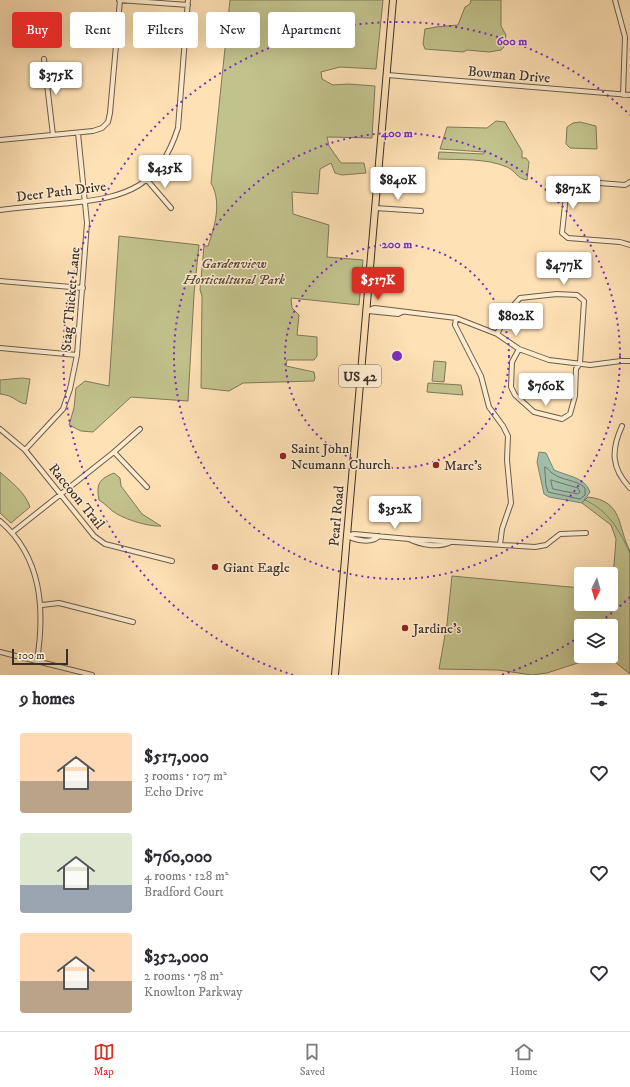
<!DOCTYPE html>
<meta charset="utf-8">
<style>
body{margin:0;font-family:"IM FELL DW Pica",serif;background:#f7f7f7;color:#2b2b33;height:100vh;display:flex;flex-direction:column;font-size:15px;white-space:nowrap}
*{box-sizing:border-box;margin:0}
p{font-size:13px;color:#7c7c81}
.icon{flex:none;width:22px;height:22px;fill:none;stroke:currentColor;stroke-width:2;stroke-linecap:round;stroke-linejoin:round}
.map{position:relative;height:675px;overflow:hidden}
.drawer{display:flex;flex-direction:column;background:#fff;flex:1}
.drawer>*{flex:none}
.banner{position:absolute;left:12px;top:12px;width:400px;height:36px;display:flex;gap:8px}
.needle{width:26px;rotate:185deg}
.fabs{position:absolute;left:574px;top:567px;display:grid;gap:8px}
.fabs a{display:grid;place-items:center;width:44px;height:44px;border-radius:4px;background:#fff;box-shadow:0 4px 16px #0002;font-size:20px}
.scale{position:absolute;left:12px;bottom:10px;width:56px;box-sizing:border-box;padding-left:4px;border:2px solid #3c2f2a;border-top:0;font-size:11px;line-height:14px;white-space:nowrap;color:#3c2f2a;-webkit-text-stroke:3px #feeccf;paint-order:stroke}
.price{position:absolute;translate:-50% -34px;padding:0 9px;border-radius:4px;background:#fff;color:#222;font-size:13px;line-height:26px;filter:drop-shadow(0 1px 2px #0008)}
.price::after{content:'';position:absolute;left:50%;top:24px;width:12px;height:9px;margin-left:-6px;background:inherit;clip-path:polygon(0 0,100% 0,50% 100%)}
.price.current{background:#d93025;color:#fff}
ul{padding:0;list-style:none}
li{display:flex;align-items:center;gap:12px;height:100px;padding:0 20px}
li span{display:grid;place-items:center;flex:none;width:112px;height:80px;border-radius:4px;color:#555}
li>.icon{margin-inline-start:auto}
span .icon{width:48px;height:48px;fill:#fffc;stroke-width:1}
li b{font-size:17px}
h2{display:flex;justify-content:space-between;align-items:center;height:48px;padding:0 20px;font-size:17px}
.tag{padding:0 14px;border-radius:4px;background:#fff;box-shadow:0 4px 16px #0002;font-size:14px;line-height:36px}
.tag.current{background:#d93025;color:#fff}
.menu{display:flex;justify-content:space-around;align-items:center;height:56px;border-top:1px solid #e1e1e2;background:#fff;font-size:11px;color:#7c7c81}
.menu a{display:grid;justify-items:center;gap:2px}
.menu .current{color:#d93025}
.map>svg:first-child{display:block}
</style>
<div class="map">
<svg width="630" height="675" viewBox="0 0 630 675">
<rect width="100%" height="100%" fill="#fee1b5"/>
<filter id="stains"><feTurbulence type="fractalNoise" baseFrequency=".005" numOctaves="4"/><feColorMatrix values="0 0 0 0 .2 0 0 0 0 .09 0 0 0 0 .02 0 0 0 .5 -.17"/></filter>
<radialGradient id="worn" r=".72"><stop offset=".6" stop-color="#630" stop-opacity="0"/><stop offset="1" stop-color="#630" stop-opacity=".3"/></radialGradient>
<!-- green -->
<path fill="#c2c28c" stroke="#7f785b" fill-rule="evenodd" d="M230 0H383L376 69 340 67 321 72 322 79 333 85 348 84 375 86 372 138 327 137 329 146 341 163H364L366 173 342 175 335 173 331 163 320 169 318 194 292 192 293 214 329 225 327 257 363 260 359 305 291 298 292 308 299 315 297 335 317 337V356L314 360H287L286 366 314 372 315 378 314 381 243 383 229 391 201 388 202 296 200 290 204 246H208C215 226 222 202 211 183Z
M471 0H501V26L506 35 504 47 501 50 489 52 467 50 463 52 425 49 423 44 425 29 436 27 458 25 465 7 470 4Z
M496 121 505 122 522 151V158H526L529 162 527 180C516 178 516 171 507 167 486 158 460 160 438 159L439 152 484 154V152L440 149 447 127 487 128Z
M580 122 596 126 597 149 570 148 566 144 567 127 573 123Z
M119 236 199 245 194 294 188 401 131 397 93 432 81 431 69 425 74 408 76 388 85 381 109 386Z
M434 361 446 362 444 382 432 381Z
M22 378 30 379 26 404C17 403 14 395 0 394V380Z
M428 383 461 385 463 395 427 392Z
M0 472C12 483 25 492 30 507L11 523 0 513Z
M114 473 120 478 121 486 142 514 161 526C150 527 127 520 117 514 111 511 106 504 99 500 96 484 99 479 114 473Z
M588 497C624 501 617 527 630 551V674L610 658 584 661 547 673 532 675 498 670 439 669 447 624 452 576 581 588V604H611L616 539 611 525 582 503ZM581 626H611V656H581Z"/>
<!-- water -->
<path fill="#a1bea8" stroke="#798576" d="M539 452 546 453 554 470C567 476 585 477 590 492L582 503 549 497 544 494 537 462Z"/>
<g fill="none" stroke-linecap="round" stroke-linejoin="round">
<!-- shore -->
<path stroke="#6e7669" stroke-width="1" d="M545 467C548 468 549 471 552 473 562 481 576 479 585 488V495L580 499 548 492 546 485Z
M551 480 578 488 580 492 578 494 553 489Z"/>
<!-- stream -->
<path stroke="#798576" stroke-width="1" d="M585 500C609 511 619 530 630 553"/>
<defs>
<path id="minor" d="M119 0 188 5
M615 0 625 37 623 95
M44 59 53 135
M387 75 630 95
M0 140 93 131 102 128 108 122 110 113 120 0
M147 180 171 208
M630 182 625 185 574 181 567 186 562 233 568 238 620 242 630 245
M375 208 421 211
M0 210C23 207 47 205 70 203 128 197 159 187 178 128L188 0
M0 281 83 288
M511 308 540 321
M366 311 374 308 383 309 456 318 497 334 519 349 549 360 590 365 621 361H630
M368 311 398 314 402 312
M456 318 455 325 481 376 489 407 503 426 508 436 507 460 511 503 502 529 500 545
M497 334 511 308 520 298 557 294 577 295 584 301 580 363 576 369 575 396 570 414 562 419 534 412 515 395 511 387 512 362 519 349
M0 348 77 355
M622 426C611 450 611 468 630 488
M0 429 25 450 94 536 105 544 172 561
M25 450 63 409 70 389 77 355 87 223 78 133
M114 452 147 487
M0 521C42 557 45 609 37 661
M13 532 114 452 140 429
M346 536 354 534 409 539 535 547 546 545 560 534 586 533
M347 536C355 540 372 544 379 536
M409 539C421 545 439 548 451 542
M42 605 59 603 133 622
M0 652 92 675"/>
<path id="primary" d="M335 675 393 0"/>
</defs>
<!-- minor casing -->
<use href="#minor" stroke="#6c5c4d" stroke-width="6"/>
<!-- primary casing -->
<use href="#primary" stroke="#3c2f2a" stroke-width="8"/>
<!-- minor -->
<use href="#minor" stroke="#feeccf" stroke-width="4"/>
<!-- primary -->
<use href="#primary" stroke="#fee1b5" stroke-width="6"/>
</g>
<!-- distance rings -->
<g fill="none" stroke="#7b2cbf" stroke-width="2" stroke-dasharray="2 4">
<circle cx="397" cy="356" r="112"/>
<circle cx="397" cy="356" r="223"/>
<path d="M630 597A335 335 0 0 1 596 625M579 637A335 335 0 0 1 501 675M293 675A335 335 0 1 1 630 115"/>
</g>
<!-- markers -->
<g fill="#8f2418" stroke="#feeccf" stroke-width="1.5">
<circle cx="283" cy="456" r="4"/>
<circle cx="436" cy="465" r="4"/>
<circle cx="215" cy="567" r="4"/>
<circle cx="405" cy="628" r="4"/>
</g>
<g text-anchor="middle" stroke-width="3" stroke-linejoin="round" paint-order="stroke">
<!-- shield labels -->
<rect fill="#feeccf" stroke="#76685c" stroke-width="1" x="339" y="365" width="42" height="22" rx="3"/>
<g font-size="13" font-weight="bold" fill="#3c2f2a">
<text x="360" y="381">US 42</text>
</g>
<!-- street labels -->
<g font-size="14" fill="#3c2f2a" stroke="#feeccf">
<text transform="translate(509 74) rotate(5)" y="5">Bowman Drive</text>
<text transform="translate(61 191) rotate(-7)" y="5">Deer Path Drive</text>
<text transform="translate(70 299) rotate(-85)" y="5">Stag Thicket Lane</text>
<text transform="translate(77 496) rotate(51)" y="5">Raccoon Trail</text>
<text transform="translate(336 516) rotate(-85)" y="5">Pearl Road</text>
</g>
<!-- park labels -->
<g font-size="14" font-style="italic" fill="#574c3e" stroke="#feeccf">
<text x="234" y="268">Gardenview<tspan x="234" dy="16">Horticultural Park</tspan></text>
</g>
<!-- poi labels -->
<g font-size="14" fill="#3c2f2a" stroke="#feeccf" text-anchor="start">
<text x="291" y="453">Saint John<tspan x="291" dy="16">Neumann Church</tspan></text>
<text x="444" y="470">Marc's</text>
<text x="223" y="572">Giant Eagle</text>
<text x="413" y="633">Jardine's</text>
</g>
</g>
<circle cx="397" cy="356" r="6" fill="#7b2cbf" stroke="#feeccf" stroke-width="2"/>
<g font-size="12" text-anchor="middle" font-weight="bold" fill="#7b2cbf" stroke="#feeccf" stroke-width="3" stroke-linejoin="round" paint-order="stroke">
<text x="512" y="45">600 m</text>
<text x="397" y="137">400 m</text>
<text x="397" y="248">200 m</text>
</g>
<rect width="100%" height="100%" filter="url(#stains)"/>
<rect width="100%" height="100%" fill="url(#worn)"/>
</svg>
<div class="fabs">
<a><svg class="needle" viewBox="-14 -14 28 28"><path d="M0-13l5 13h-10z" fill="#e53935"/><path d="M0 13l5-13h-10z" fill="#7c7c81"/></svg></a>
<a><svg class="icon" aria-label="layers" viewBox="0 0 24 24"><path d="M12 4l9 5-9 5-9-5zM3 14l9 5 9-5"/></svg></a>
</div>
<div class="scale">100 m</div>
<b class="price" style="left:56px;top:96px">$375K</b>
<b class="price" style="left:165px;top:189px">$435K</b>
<b class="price" style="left:398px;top:201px">$840K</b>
<b class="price" style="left:573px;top:210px">$872K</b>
<b class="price" style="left:564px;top:286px">$477K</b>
<b class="price current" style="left:378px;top:301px">$517K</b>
<b class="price" style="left:516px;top:337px">$802K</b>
<b class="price" style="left:546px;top:407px">$760K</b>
<b class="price" style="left:395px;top:530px">$352K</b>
<div class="banner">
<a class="tag current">Buy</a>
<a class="tag">Rent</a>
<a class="tag">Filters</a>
<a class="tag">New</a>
<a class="tag">Apartment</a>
</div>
</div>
<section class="drawer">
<h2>9 homes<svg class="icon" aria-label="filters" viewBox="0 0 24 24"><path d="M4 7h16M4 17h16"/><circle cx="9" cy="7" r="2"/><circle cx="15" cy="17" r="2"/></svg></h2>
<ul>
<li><span style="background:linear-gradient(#ffd9b3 60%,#b9a48a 0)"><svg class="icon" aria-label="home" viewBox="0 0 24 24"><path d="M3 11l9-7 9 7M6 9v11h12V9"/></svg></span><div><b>$517,000</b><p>3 rooms · 107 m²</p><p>Echo Drive</p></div><svg class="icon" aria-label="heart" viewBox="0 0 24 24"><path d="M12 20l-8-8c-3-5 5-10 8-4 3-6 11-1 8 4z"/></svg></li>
<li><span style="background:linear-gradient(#dfe7d0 65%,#9aa5b1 0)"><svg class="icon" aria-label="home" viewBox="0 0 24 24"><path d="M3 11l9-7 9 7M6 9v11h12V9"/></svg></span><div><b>$760,000</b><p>4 rooms · 128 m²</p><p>Bradford Court</p></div><svg class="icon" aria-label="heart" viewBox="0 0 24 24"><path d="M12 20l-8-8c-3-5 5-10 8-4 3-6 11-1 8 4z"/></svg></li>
<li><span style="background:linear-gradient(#ffd9b3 60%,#b9a48a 0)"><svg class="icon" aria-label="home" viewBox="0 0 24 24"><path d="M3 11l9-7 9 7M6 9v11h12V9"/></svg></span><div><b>$352,000</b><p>2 rooms · 78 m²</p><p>Knowlton Parkway</p></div><svg class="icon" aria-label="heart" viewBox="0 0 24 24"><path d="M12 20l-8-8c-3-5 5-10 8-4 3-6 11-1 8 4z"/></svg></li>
</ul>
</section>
<nav class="menu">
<a class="current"><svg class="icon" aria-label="map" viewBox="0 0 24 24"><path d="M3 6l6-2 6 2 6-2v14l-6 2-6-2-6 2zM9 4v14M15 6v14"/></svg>Map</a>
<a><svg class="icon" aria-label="saved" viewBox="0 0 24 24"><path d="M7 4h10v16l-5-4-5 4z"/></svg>Saved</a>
<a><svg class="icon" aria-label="home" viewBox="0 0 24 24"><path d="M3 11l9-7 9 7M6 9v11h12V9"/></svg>Home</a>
</nav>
